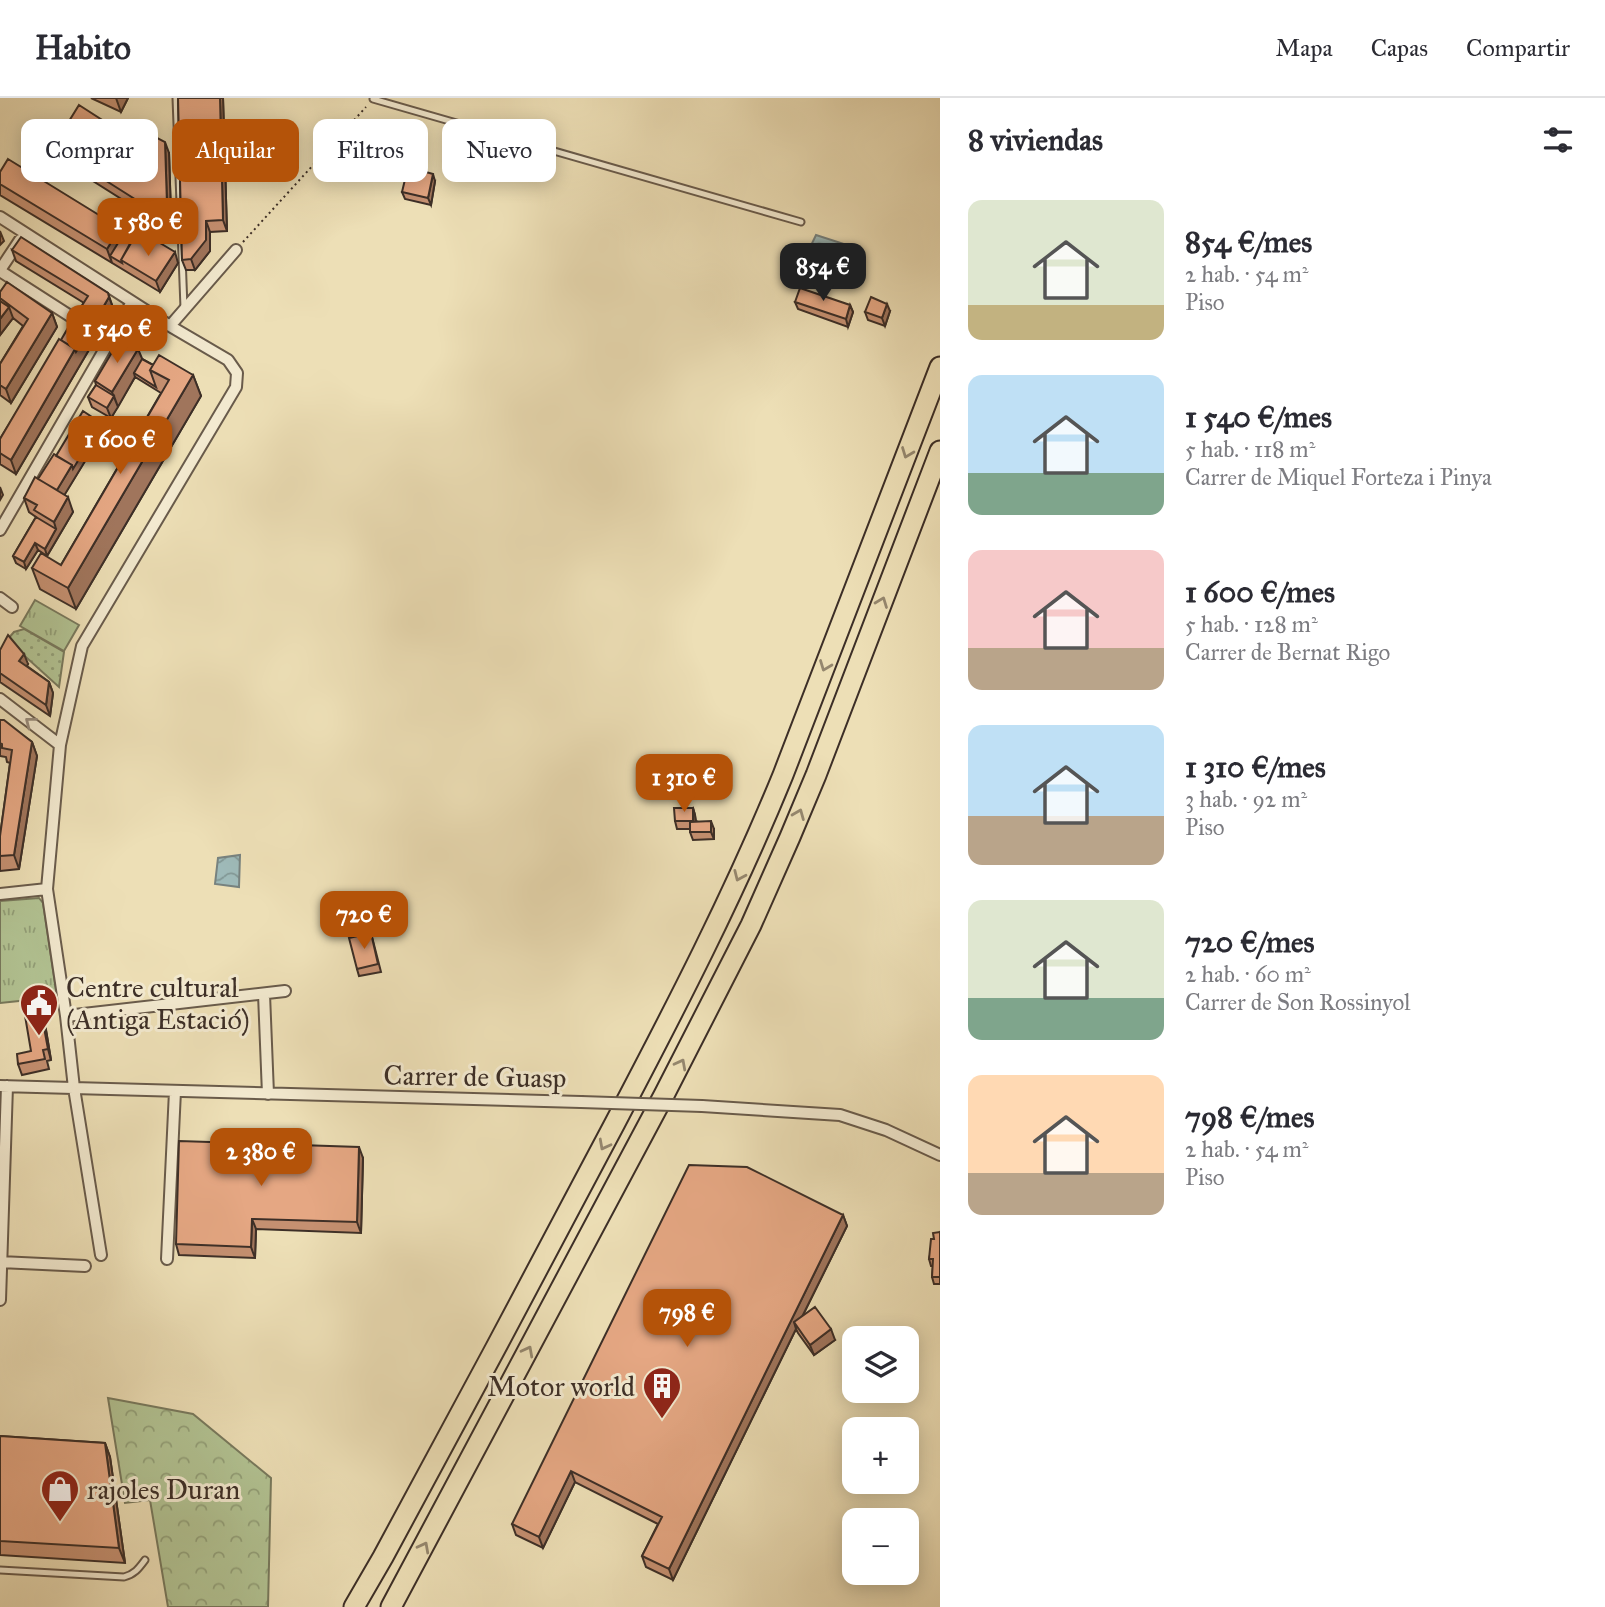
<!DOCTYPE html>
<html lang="es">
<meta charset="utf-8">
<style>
body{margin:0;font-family:"IM FELL Great Primer",serif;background:#f7f7f7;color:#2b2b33;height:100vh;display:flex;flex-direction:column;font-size:26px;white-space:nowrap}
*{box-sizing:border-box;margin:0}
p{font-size:23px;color:#7c7c81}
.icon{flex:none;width:38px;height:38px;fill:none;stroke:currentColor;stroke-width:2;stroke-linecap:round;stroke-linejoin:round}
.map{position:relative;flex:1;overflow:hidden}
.side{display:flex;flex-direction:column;background:#fff;width:665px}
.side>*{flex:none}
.banner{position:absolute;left:21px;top:21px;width:665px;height:63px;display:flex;gap:14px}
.fabs{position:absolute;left:842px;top:1228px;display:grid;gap:14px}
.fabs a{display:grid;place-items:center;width:77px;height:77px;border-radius:14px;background:#fff;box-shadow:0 4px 18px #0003;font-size:35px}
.price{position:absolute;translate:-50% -60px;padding:0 16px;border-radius:14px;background:#b45309;color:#fff;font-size:23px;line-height:46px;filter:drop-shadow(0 2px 4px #0008)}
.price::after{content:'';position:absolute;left:50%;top:42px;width:21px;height:16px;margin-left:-10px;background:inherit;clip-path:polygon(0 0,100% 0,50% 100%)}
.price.selected{background:#222;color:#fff}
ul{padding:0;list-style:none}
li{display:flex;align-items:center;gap:21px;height:175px;padding:0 28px}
li span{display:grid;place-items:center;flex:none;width:196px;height:140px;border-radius:14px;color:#555}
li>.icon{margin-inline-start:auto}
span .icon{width:84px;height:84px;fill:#fffc;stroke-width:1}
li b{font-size:30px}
h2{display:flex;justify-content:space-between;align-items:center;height:84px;padding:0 28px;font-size:30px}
.tag{padding:0 24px;border-radius:14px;background:#fff;box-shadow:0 4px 18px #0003;font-size:24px;line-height:63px}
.tag.selected{background:#b45309;color:#fff}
header{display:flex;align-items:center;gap:42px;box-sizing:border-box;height:98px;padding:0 35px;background:#fff;border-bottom:2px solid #e1e1e2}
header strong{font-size:33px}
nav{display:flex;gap:38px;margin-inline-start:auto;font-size:24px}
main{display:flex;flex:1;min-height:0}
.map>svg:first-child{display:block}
</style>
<header>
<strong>Habito</strong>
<nav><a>Mapa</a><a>Capas</a><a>Compartir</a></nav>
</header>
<main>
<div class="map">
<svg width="940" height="1509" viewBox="0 0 940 1509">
<defs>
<pattern id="grass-dots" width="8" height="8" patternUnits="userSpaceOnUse" patternTransform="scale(1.75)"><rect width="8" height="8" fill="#b2c393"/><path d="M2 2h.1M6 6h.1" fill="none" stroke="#929f78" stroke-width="1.8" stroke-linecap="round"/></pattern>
<pattern id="forest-crowns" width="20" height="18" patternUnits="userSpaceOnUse" patternTransform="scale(1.75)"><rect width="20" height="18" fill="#b2c393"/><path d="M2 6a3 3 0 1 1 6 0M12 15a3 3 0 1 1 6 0" fill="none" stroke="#929f78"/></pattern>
<pattern id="park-tufts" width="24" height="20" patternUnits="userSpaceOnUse" patternTransform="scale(1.75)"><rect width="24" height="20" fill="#b2c393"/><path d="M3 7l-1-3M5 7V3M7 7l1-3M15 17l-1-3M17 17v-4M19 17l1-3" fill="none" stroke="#929f78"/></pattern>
<pattern id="water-waves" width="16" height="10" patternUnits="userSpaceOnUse" patternTransform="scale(1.75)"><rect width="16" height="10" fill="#9ebab9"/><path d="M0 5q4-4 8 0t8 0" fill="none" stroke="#829896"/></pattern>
</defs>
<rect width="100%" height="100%" fill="#eddfb6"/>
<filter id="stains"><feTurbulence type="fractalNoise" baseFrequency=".00286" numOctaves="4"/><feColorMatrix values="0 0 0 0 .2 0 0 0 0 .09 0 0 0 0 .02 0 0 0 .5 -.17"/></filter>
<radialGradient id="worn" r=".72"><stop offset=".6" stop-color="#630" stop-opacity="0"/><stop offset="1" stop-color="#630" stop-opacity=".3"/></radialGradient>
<!-- grass -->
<path fill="url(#grass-dots)" stroke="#78795d" stroke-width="2" d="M24 531 64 554 59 589 7 542 14 534Z"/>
<!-- forest -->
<path fill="url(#forest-crowns)" stroke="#78795d" stroke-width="2" d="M108 1300 193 1316 271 1380 268 1509H168L150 1402 125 1405Z"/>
<!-- park -->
<path fill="url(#park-tufts)" stroke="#78795d" stroke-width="2" d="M35 502 79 527 64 553 20 528Z
M39 800 43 805 57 899 0 905V803Z"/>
<!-- water -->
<path fill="url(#water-waves)" stroke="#77827f" stroke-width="2" d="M816 137 844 146 829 169 805 160Z
M240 757 239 789 215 786 218 760Z"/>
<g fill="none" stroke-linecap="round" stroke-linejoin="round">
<defs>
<path id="lane" d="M176 0 184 210
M373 1 801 124
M0 1472 124 1479C135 1476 139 1470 145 1462"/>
<path id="street" d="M0 119 170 228 228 262 237 275 236 289 82 548 60 647 47 791 66 918
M0 172 20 142
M0 173 109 243
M170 228 236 152
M0 432 132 204
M0 500 12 509
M0 601 60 647
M0 796 47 791
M264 896 268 996
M0 988 581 1004
M702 1008 840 1017 886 1032 940 1057
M101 1157 74 990 66 918 285 893
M167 1161 175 993
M0 1164 85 1168
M0 1202 7 988"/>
<path id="highway" d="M354 1509 383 1459C461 1315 539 1170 615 1025 675 911 734 797 783 677L940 269
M391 1509 664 997 751 827 790 739 816 677 940 353"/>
</defs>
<!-- lane casing -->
<use href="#lane" stroke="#695b4b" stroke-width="9"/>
<!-- street casing -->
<use href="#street" stroke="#695b4b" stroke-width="14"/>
<!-- highway casing -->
<use href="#highway" stroke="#3d2f27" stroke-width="23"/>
<!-- path -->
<path stroke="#3d2f27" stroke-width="2" stroke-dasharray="2 3.5" stroke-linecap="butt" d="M243 144 366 9"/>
<!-- lane -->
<use href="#lane" stroke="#f3ead0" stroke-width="5"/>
<!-- street -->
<use href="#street" stroke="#f3ead0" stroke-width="10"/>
<!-- highway -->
<use href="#highway" stroke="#eddfb6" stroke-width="19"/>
<defs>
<path id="street-bridge" d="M581 1004 702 1008"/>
</defs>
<!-- street-bridge casing -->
<use href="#street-bridge" stroke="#695b4b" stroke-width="14" stroke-linecap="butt"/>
<!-- street-bridge -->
<use href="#street-bridge" stroke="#f3ead0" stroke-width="10"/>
</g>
<!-- wall -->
<path fill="#c59071" stroke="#3d2f27" stroke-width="2" d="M91 0H128L121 14Z
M178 0H223L227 133 210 134V153L195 172H186L182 162Z
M121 34 169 55 171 117 153 121 63 64 59 53Z
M0 74 132 142 178 165 160 194 0 97Z
M435 83 431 107 405 101 402 94Z
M12 152 108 195 113 210 102 229 85 219 81 209 84 205 16 163Z
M0 194 52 215 57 229 11 305 0 297V266L23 228 13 220 0 237Z
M795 204 850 207 853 214 848 229 798 211Z
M890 213 885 228 868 222 865 214Z
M89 234 93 245 16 376 0 366V341L61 242Z
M142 261 153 267 193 277 201 298 76 511 40 491 32 470 61 467 161 295 135 279 111 320 92 309 88 299 96 287 95 283Z
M104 332 64 397 73 414 47 458 38 452 26 471 16 465 13 458 36 419 29 414 24 400 56 358Z
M0 552 28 566 27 568 49 584 53 595 50 618 0 584Z
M0 622 32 644 37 658 19 771 0 773V738L10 665 7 664 6 659 0 658Z
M693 710 695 717 696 723 714 731V741L693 742 690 734V731H677L675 723Z
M371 835 381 874 359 878 357 871Z
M43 914 51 962 47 963 49 971 22 977 18 966 31 953Z
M363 1060 361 1135 256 1131 255 1160 179 1157 176 1146Z
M843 1117 847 1128 803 1217 835 1242 814 1257 798 1235 796 1231 673 1482 646 1469 642 1458 658 1426 575 1384 543 1450 516 1437 512 1426Z
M940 1134V1186H934L932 1179 933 1168H931L929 1161 934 1141Z
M0 1338 105 1345 110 1359 125 1465 0 1457Z"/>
<!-- shaded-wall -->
<path fill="#a0755c" stroke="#3d2f27" stroke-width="2" d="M116 0H128L121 14Z
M220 0H223L227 133 223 122Z
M165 44 169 55 171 117 167 106Z
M433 76 435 83 431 107 428 100Z
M206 123 210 134V153L195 172 191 161Z
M120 130 126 144 110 158 112 165 107 151Z
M0 133 4 143 0 147Z
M175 154 178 165 160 194 156 183Z
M109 199 113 210 102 229 98 218Z
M887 206 890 213 885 228 882 220Z
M850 207 853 214 848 229 846 221Z
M9 209 13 220 0 237V221Z
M52 215 57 229 11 305 6 291Z
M89 234 93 245 16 376 11 362 75 251Z
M138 251 144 265 134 275 135 279 118 309 112 294Z
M193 277 201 298 76 511 68 490Z
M114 298 118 309 111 320 107 310Z
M101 325 104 332 59 406 55 395 72 367Z
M0 389 3 397 0 402Z
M68 399 73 414 47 458 45 451 56 431 54 424Z
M35 445 38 452 26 471 24 464Z
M24 556 28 566 23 574 19 563Z
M49 584 53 595 50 618 46 607Z
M32 644 37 658 19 771 14 757Z
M693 710 695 717 696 731 693 723Z
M711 723 714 731V741L711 734Z
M39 903 43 914 51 962 48 951Z
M359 1049 363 1060 361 1135 357 1124Z
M843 1117 847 1128 797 1229 794 1224 796 1231 673 1482 669 1471Z
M252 1121 256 1131 255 1160 251 1149Z
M831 1231 835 1242 814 1257 810 1247Z
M105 1345 110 1359 125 1465 119 1450Z
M571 1373 575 1384 543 1450 539 1439Z"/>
<!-- building -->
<path fill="#e5a783" stroke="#3d2f27" stroke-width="2" d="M178 0H220L223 122 206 123V142L191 161 182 162Z
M79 7 121 34 127 24 165 44 167 106 149 110 59 53 58 41Z
M8 61 120 130 107 151 0 86V74Z
M408 69 433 76 428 100 402 94Z
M123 137 132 142 121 162 122 165 110 158Z
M21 139 108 195 109 199 98 218 81 209 88 198 12 152Z
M134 140 150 150 155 142 175 154 156 183 121 162Z
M7 184 52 215 6 291 0 287V266L28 221 0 200V194Z
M800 190 850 207 846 221 795 204Z
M871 199 887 206 882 220 865 214Z
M0 203 9 209 0 221Z
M72 223 89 234 76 254 75 251 61 242Z
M121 239 138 251 112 294 95 283Z
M59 241 75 251 11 362 0 355V341Z
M159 257 193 277 68 490 32 470 41 455 61 467 169 282 150 272Z
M142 261 153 267 150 272 156 289 134 275Z
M96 287 114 298 107 310 88 299Z
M83 313 101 325 73 371 72 367 56 358Z
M54 356 72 367 57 392 38 381Z
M35 379 68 399 54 424 34 412 37 407 24 400Z
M36 419 56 431 45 451 35 445 24 464 13 458Z
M8 537 24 556 19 563 49 584 46 607 0 575V552Z
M0 622H4L32 644 14 757 0 758V738L12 652 2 650V646L0 645Z
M674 710H693V723H675Z
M711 723V734H690V724Z
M371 835 378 866 357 871 349 840Z
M39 903 48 951 43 952 45 961 18 966 17 956 31 953 23 906Z
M179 1043 359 1049 357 1124 252 1121 251 1149 176 1146Z
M689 1067 747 1069 843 1117 669 1471 642 1458 662 1419 571 1373 539 1439 512 1426Z
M940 1134V1179H932L933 1161H929L931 1141H934L933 1135Z
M815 1209 831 1231 810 1247 794 1224Z
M0 1338 105 1345 119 1450 0 1443Z"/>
<!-- one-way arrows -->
<defs><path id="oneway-chevron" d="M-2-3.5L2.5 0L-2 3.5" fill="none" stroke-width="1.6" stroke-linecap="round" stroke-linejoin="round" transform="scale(1.75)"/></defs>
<g stroke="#95876e">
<use href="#oneway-chevron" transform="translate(907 355) rotate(111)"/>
<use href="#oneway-chevron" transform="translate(882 504) rotate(-69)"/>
<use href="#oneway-chevron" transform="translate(825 568) rotate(111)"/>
<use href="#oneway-chevron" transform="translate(799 716) rotate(-68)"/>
<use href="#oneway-chevron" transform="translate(739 778) rotate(114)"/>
<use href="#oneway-chevron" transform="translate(681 966) rotate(-62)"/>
<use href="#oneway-chevron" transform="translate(604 1047) rotate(118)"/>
<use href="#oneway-chevron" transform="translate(528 1253) rotate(-62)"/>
<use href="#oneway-chevron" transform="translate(424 1449) rotate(-62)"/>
</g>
<use stroke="#988c7c" href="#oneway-chevron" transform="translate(30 624) rotate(-142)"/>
<!-- icons -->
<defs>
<symbol id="civic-pin" viewBox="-11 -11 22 30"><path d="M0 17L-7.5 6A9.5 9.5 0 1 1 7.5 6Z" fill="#8f2418" stroke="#f3ead0"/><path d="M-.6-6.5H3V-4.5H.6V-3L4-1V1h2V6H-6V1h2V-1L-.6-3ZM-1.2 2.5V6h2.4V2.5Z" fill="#fff"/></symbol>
<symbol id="building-pin" viewBox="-11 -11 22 30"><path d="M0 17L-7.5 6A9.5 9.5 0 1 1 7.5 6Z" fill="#8f2418" stroke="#f3ead0"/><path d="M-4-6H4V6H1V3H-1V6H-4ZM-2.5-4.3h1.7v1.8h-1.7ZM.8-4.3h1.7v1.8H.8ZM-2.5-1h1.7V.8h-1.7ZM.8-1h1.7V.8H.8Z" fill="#fff"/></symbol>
<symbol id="shop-pin" viewBox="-11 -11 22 30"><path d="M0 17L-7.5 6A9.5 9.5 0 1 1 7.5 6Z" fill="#8f2418" stroke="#f3ead0"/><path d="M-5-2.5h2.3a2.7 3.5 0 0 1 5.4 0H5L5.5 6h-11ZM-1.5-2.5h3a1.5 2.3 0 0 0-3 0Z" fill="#fff"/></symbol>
</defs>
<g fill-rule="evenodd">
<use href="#civic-pin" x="17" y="883" width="44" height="60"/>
<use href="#building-pin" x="640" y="1266" width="44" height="60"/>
<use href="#shop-pin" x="38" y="1369" width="44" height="60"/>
</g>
<g text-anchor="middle" stroke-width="6" stroke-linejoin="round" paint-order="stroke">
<!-- poi labels -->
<g font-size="28" fill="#3d2f27" stroke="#f3ead0" text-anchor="start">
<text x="66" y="899">Centre cultural<tspan x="66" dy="32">(Antiga Estació)</tspan></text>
<text x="635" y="1298" text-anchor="end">Motor world</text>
<text x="87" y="1401">rajoles Duran</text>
</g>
<!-- street labels -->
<g font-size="28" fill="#3d2f27" stroke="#f3ead0">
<text transform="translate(475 978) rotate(1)" y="10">Carrer de Guasp</text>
</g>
</g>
<rect width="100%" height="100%" filter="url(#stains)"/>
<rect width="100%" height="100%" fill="url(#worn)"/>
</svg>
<div class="fabs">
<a><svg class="icon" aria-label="layers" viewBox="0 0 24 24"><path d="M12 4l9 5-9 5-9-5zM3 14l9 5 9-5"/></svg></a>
<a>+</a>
<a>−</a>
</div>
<b class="price" style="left:148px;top:160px">1 580 €</b>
<b class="price selected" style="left:823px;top:205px">854 €</b>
<b class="price" style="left:117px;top:267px">1 540 €</b>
<b class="price" style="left:120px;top:378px">1 600 €</b>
<b class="price" style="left:684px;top:716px">1 310 €</b>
<b class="price" style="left:364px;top:853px">720 €</b>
<b class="price" style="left:261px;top:1090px">2 380 €</b>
<b class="price" style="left:687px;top:1251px">798 €</b>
<div class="banner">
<a class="tag">Comprar</a>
<a class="tag selected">Alquilar</a>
<a class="tag">Filtros</a>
<a class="tag">Nuevo</a>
</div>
</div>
<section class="side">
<h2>8 viviendas<svg class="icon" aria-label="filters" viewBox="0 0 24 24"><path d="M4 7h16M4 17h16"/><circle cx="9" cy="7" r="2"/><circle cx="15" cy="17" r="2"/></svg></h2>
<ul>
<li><span style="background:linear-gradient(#dfe7d0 75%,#c2b280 0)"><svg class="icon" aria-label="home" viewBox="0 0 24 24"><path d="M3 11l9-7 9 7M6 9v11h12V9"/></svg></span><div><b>854 €/mes</b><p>2 hab. · 54 m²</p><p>Piso</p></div></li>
<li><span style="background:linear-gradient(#bfe0f5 70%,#7fa58c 0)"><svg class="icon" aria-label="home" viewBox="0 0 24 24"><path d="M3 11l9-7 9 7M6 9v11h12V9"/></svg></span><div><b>1 540 €/mes</b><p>5 hab. · 118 m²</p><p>Carrer de Miquel Forteza i Pinya</p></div></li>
<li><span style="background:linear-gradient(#f6c9c9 70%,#b9a48a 0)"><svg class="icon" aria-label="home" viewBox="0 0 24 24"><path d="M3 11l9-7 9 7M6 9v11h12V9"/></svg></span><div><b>1 600 €/mes</b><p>5 hab. · 128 m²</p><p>Carrer de Bernat Rigo</p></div></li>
<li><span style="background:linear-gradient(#bfe0f5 65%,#b9a48a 0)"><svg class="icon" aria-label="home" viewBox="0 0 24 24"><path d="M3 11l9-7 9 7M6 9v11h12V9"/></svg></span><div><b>1 310 €/mes</b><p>3 hab. · 92 m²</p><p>Piso</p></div></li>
<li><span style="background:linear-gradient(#dfe7d0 70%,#7fa58c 0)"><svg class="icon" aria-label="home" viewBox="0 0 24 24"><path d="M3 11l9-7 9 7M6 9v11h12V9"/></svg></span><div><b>720 €/mes</b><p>2 hab. · 60 m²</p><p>Carrer de Son Rossinyol</p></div></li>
<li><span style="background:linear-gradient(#ffd9b3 70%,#b9a48a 0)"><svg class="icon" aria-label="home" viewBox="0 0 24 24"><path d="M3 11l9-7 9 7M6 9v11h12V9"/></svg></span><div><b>798 €/mes</b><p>2 hab. · 54 m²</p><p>Piso</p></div></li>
</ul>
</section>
</main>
